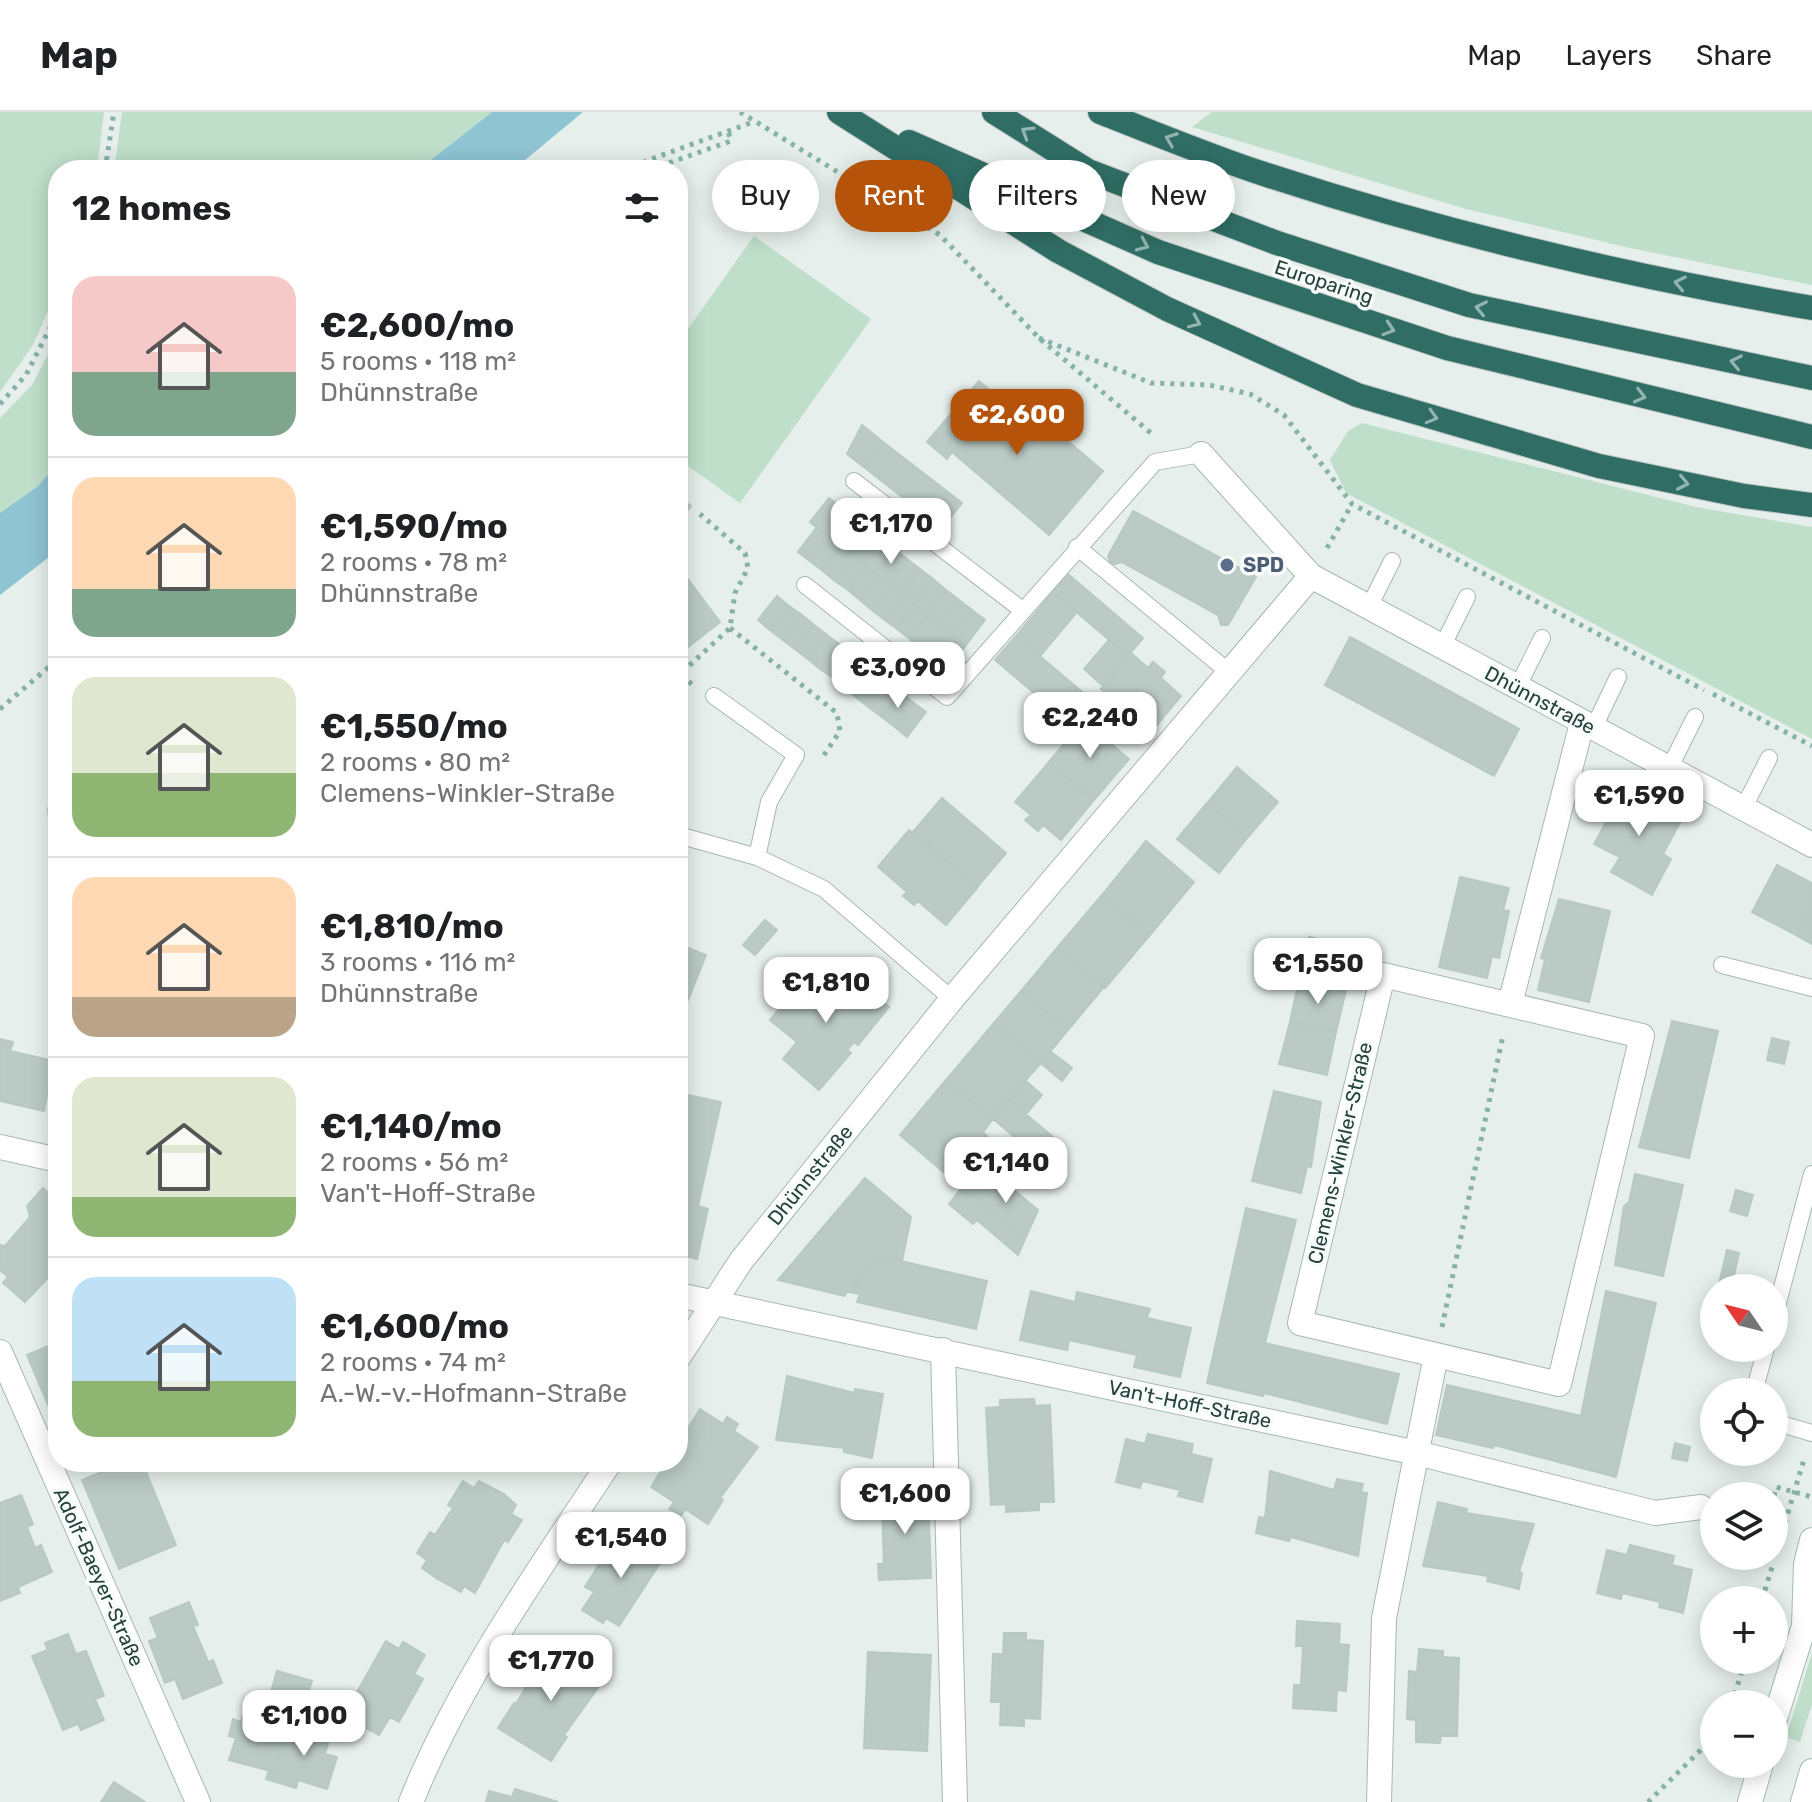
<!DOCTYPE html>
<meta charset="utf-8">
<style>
body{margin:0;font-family:Rubik,sans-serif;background:#f2f2f2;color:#202124;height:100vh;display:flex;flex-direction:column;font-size:30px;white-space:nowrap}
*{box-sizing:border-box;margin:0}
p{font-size:26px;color:#757577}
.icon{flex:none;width:44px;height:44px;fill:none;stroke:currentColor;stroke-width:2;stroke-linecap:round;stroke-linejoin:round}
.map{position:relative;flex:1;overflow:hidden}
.side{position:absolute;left:48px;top:48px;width:640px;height:1312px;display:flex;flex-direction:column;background:#fff;border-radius:32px;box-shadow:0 4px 20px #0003}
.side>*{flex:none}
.guide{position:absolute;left:712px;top:48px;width:760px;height:72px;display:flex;gap:16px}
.needle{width:52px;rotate:305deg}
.controls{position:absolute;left:1700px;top:1162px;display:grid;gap:16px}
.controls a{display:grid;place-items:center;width:88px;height:88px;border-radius:50%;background:#fff;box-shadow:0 4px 20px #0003;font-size:40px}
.price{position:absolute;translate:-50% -68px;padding:0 18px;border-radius:16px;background:#fff;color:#222;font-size:26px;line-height:52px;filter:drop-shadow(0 2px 4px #0008)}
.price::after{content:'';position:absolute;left:50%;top:48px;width:24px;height:18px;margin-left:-12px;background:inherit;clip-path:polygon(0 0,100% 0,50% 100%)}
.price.active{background:#b45309;color:#fff}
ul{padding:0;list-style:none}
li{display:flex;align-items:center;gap:24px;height:200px;padding:0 24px}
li+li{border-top:2px solid #e0e0e0}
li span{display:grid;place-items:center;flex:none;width:224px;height:160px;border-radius:24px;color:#555}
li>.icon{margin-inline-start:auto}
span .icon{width:96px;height:96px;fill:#fffc;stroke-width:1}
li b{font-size:34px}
h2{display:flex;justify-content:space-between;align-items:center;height:96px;padding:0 24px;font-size:34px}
.chip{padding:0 28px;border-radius:36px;background:#fff;box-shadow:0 4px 20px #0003;font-size:28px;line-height:72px}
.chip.active{background:#b45309;color:#fff}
header{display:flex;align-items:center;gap:48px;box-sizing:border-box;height:112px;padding:0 40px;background:#fff;border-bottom:2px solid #e0e0e0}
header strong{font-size:38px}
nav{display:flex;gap:44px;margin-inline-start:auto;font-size:28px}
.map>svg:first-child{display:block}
</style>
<header>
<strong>Map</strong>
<nav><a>Map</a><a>Layers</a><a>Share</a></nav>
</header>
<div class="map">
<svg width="1812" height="1690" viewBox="0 0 1812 1690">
<rect width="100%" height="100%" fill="#e6efeb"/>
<!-- green -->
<path fill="#bfdfca" d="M0 0H104L97 58H58V176L33 233 0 280Z
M122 0H492L418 58H114Z
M1212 0H1812V173L1630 136 1466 97 1192 15Z
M754 124 871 207 740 391 678 347V231Z
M58 223V351L38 374 0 401V306L32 273Z
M1362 311 1696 395 1812 415V627L1346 381 1330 348 1348 319Z
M1812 1541V1592L1800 1630 1786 1625Z"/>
<!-- water -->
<path fill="#8fc4d3" d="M492 0H583L513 58H418Z
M58 351V438L0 483V401L38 374Z"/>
<!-- building -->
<path fill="#bbcac5" stroke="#b8c9c3" stroke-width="2" d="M979 269 1028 311 1036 302 1103 359 1049 423 952 340 947 347 927 330Z
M862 313 883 330 864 355 847 342Z
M883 330 962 391 942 416 864 355Z
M678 384 691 394 678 411Z
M829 386 842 396 823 420 810 410Z
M842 396 855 406 836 431 823 420Z
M1133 399 1256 465 1228 513H1221L1218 503 1122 450 1111 453 1108 444Z
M855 406 868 417 849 441 836 431Z
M816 416 829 425 810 449 798 440Z
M868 417 881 427 862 451 849 441Z
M829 425 841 435 823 459 810 449Z
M881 427 894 437 875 461 862 451Z
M841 435 854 445 835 469 823 459Z
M894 437 907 447 888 471 875 461Z
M854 445 866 454 848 478 835 469Z
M907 447 920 457 901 482 888 471Z
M678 454 720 510 678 543Z
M866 454 879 464 860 488 848 478Z
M920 457 933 467 914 492 901 482Z
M1068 462 1143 526 1128 544 1053 480Z
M879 464 891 474 872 498 860 488Z
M933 467 946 478 927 502 914 492Z
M891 474 904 484 885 508 872 498Z
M946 478 959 488 940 512 927 502Z
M1053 480 1077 500 1040 544 1016 524Z
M777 484 789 494 770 518 758 508Z
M904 484 916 494 897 517 885 508Z
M959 488 972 498 953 522 940 512Z
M789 494 802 503 783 528 770 518Z
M916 494 928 503 910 527 897 517Z
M972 498 985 508 966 533 953 522Z
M802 503 814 513 795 537 783 528Z
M928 503 941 513 922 537 910 527Z
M814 513 827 523 808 547 795 537Z
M941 513 953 523 935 547 922 537Z
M827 523 839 532 820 557 808 547Z
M953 523 966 533 947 556 935 547Z
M1016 524 1113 606 1098 622 1083 609 1077 617 995 548Z
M1350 525 1519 617 1494 664 1325 573Z
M1109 528 1128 544 1103 574 1084 557Z
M839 532 851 542 833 566 820 557Z
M1131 541 1148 556 1153 550 1165 560 1161 566 1181 584 1151 620 1101 577Z
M851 542 864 552 845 576 833 566Z
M864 552 876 562 857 586 845 576Z
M876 562 889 571 870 596 857 586Z
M889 571 901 581 882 605 870 596Z
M901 581 914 591 895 615 882 605Z
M914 591 926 600 907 625 895 615Z
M1083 609 1098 622 1105 616 1116 625 1111 632 1129 647 1094 688 1049 650Z
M1049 650 1094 688 1061 728 1043 713 1038 719 1025 708 1031 703 1015 690Z
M1237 655 1278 690 1248 725 1207 691Z
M1626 674 1634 679 1636 674 1651 682 1649 686 1683 705 1663 742 1671 747 1652 783 1611 760 1620 745 1594 732Z
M942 686 1006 741 977 775 913 720Z
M1207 691 1248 725 1219 761 1177 727Z
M48 696H58V758H53Z
M909 718 978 775 946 813 918 789 914 793 903 784 907 780 878 755Z
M1146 729 1194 770 1150 823 1102 783Z
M1777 753 1812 771V792L1796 823 1752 800Z
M1460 765 1509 776 1503 798 1509 799 1499 846 1492 844 1487 866 1439 855Z
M1102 783 1150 823 1105 876 1057 836Z
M1559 787 1610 799 1589 890 1538 878 1545 847 1541 846Z
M1812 792V832L1796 823Z
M765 808 777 818 755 843 743 833Z
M1309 825 1356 836 1346 878 1299 867Z
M678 832 706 843 688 888 678 884Z
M1057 836 1104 875 1068 918 1021 879Z
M811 859 838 881 852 864 889 895 858 933 854 930 847 938 851 941 819 978 783 947 797 930 770 908Z
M1299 867 1346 878 1336 920 1290 910Z
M1021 879 1068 918 1041 951 994 911Z
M1672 909 1718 919 1689 1046 1639 1035Z
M1290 910 1336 920 1327 963 1279 952Z
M994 911 1041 951 992 1006 946 968Z
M1772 926 1789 930 1784 952 1767 948Z
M0 927 13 930 10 939 54 949 44 999 0 989Z
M1050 939 1072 956 1062 969 1041 951Z
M946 968 993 1007 983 1020 989 1026 973 1045 967 1039 947 1063 900 1023Z
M1026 969 1042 983 1026 1002 1009 988Z
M1274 979 1321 990 1311 1055 1307 1054 1301 1081 1252 1069Z
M678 981 721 990 698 1094 708 1097 697 1147 678 1142Z
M1008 987 1065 1035 1054 1059 992 1006Z
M986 1055 1003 1069 996 1078 979 1064Z
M1635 1062 1683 1073 1663 1164 1615 1153 1624 1094 1629 1090Z
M979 1064 996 1078 1003 1069 1038 1098 1025 1127 967 1079Z
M865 1066 911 1105 902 1149 879 1144 844 1184 778 1168Z
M963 1074 1025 1127 1018 1143 977 1108 973 1112 949 1092Z
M43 1076 58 1089V1155L25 1190 3 1171 8 1165 0 1158V1133L5 1134 30 1105 27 1094Z
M1736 1078 1753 1083 1747 1104 1730 1099Z
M1246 1096 1296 1108 1265 1231 1399 1262 1387 1312 1264 1281 1263 1284 1207 1271Z
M1727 1138 1739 1141 1731 1176H1718Z
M879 1144 987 1169 976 1217 857 1190 860 1182 849 1180Z
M1031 1179 1075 1190 1077 1180 1150 1197 1147 1206 1191 1216 1180 1265 1134 1255 1137 1243 1069 1228 1067 1238 1020 1228Z
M1606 1179 1656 1191 1616 1365 1494 1333 1493 1336 1436 1323 1447 1273 1581 1304Z
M58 1230V1316L27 1243Z
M787 1264 854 1281 855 1277 883 1282 872 1346 844 1340V1336L776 1328Z
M1034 1287 1035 1294 1050 1293 1054 1390H1039V1398L1006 1400V1392L991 1393 986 1296 1000 1295V1288Z
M700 1297 723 1312 727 1305 738 1312 734 1319 758 1335 720 1386 723 1388 708 1412 685 1397 681 1404 669 1397 674 1390 651 1375 666 1351 671 1354 678 1350V1343L690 1324 685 1321Z
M1148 1322 1193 1332 1191 1342 1212 1347 1202 1390 1178 1384 1180 1378 1142 1369 1140 1376 1116 1370 1126 1327 1145 1332Z
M1675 1331 1690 1335 1687 1349 1672 1346Z
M126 1350H142L176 1433 119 1457 82 1368Z
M1270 1359 1334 1378 1337 1367 1363 1372 1361 1380 1367 1381 1358 1444 1291 1425 1289 1429 1256 1421 1259 1405 1265 1406Z
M463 1369 474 1376 479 1369 504 1382 516 1393 511 1402 522 1408 508 1430 504 1428 475 1481 464 1474 461 1480 436 1466 422 1456 427 1448 417 1441 430 1420 435 1423 453 1396 448 1393Z
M928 1380 931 1466 879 1468 878 1452H884L882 1397 877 1398 876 1382Z
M21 1383 33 1412 27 1415 35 1436 41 1433 52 1460 18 1475 20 1481 0 1489V1391Z
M1438 1390 1467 1397 1466 1401 1534 1412 1519 1460 1522 1461 1519 1477 1487 1469 1488 1464 1423 1454Z
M632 1420 652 1434 648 1439 662 1448 619 1514 606 1506 603 1511 582 1498 594 1480 585 1475 611 1433 620 1438Z
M1630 1433 1674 1444 1672 1453 1692 1458 1683 1501 1659 1495 1660 1490 1622 1481 1621 1487 1597 1481 1607 1438 1627 1443Z
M189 1490 198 1513 193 1514 208 1550 213 1548 222 1571 183 1587 175 1567 165 1571 149 1529 158 1526 150 1506Z
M1297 1509 1340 1512 1339 1532 1349 1533 1346 1579 1337 1578 1336 1599 1293 1596 1294 1573H1301L1303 1534H1296Z
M1004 1521H1026V1528L1043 1529 1040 1607 1024 1606V1614L1000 1613 1001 1590H991L993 1542H1003Z
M68 1522 76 1542 86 1539 104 1584 95 1587 104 1608 81 1618 78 1612 63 1618 32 1544 48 1538 45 1531Z
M386 1529 399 1537 403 1530 425 1543 414 1562 423 1567 399 1610 390 1605 379 1623 358 1612 362 1604 348 1596Z
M551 1532 605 1566 564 1623 567 1625 551 1649 498 1616 514 1591 516 1592Z
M1419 1537 1443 1539V1545L1459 1546 1457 1624H1441L1440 1631 1416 1630V1608L1407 1607 1409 1559 1417 1560Z
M868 1540 931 1543 927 1639 864 1636Z
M277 1559 312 1569 305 1590 271 1580Z
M246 1593 289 1606 274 1660 229 1648 236 1626 229 1624 233 1607 241 1610Z
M289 1610 331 1622 325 1642 337 1645 327 1677 298 1668 296 1676 266 1667 269 1659 274 1660Z
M114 1670 145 1690H101Z
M515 1677 558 1690H486L489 1679 512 1685Z"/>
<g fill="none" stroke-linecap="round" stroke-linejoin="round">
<defs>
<path id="lane" d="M854 369 1022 498
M1077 435 1230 561
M805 473 947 585 1155 350 1201 342
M1369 495 1392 449
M1442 535 1467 485
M1517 576 1542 526
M714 584 796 643 769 690 757 745
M1593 617 1618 565
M1669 657 1695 605
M1743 697 1769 646
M678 723 757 745 824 777 952 887
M1722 853 1812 876
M1774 1206 1812 1062
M1754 1280 1766 1236
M1774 1310 1812 1321"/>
<path id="street" d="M1201 342 1311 464 1812 733
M1383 863 1642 924 1559 1272 1300 1211Z
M1510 892 1582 611
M0 1035 58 1048
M678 1183 1417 1341 1655 1401 1701 1395
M943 1238 955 1690
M0 1240 198 1690
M678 1246 741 1149 952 887 1311 464
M411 1690C460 1568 538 1460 610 1350
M1379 1690 1384 1506 1436 1243"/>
<path id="secondary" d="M1804 1514 1806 1452 1812 1428
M1774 1610 1804 1514 1812 1500
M1750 1690 1761 1652
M1803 1690 1812 1659"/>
<path id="highway" d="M839 0 1058 139 1167 197 1357 283 1599 354 1744 384 1812 393
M994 0 1088 59 1277 131 1469 193 1812 266
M1100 0C1154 21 1209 44 1264 62 1443 121 1627 164 1812 196
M909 30 1158 140 1447 236 1812 325"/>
</defs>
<!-- lane casing -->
<use href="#lane" stroke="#a8b7b3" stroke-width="18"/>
<!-- street casing -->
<use href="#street" stroke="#a8b7b3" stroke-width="26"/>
<!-- secondary casing -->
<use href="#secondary" stroke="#a4bab4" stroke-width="26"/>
<!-- highway casing -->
<use href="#highway" stroke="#c2cac8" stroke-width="26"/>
<!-- path -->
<path stroke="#87b2a7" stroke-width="5" stroke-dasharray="4 6" stroke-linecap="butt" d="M740 0 940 123 1039 226 1152 322
M641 55 649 58 731 29 728 19
M105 58 114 0
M636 58 646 49 753 10
M1039 226 1151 271 1209 273 1250 282 1284 303 1352 392 1704 578
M0 292 26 263 58 200
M1327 436 1352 392
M730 516 837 601 840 619 822 646
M692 572 679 563 730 516 735 481 748 456 745 441 700 402
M1713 582 1812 634
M0 597 58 547
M678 607 689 591
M1442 1215 1503 923
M1774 1384 1776 1375 1812 1385
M1785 1411 1805 1344
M1762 1488 1773 1452
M1732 1592 1745 1548
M1648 1690 1714 1625"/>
<!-- lane -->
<use href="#lane" stroke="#fff" stroke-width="16"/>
<!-- street -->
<use href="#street" stroke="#fff" stroke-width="24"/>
<!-- secondary -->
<use href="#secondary" stroke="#fff" stroke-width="24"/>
<!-- highway -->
<use href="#highway" stroke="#306e65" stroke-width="24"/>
</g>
<!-- one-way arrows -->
<defs><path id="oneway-chevron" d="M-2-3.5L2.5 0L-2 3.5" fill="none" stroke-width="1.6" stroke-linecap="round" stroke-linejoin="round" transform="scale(2)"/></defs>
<g stroke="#94b4af">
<use href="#oneway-chevron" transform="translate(1027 20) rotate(-148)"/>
<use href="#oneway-chevron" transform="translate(1171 27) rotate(-159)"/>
<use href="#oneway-chevron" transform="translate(1143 133) rotate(24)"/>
<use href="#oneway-chevron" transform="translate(1680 171) rotate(-168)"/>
<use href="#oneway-chevron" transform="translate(1481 196) rotate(-168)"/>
<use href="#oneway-chevron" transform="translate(1195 210) rotate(24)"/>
<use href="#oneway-chevron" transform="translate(1389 217) rotate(18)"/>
<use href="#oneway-chevron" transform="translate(1736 250) rotate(-168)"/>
<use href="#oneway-chevron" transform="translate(1640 284) rotate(14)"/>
<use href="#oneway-chevron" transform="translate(1432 305) rotate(16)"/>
<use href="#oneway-chevron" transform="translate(1683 371) rotate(12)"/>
</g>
<!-- markers -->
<circle fill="#5c6f8a" stroke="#f7fbf9" stroke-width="3" cx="1227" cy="453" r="8"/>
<g text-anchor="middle" stroke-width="7" stroke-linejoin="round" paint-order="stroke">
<!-- street labels -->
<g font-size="20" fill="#24413b" stroke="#f7fbf9">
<text transform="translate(1324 170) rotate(18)" y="7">Europaring</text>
<text transform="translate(1540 588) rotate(28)" y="7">Dhünnstraße</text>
<text transform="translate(1340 1041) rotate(-77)" y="7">Clemens-Winkler-Straße</text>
<text transform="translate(810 1063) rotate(-51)" y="7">Dhünnstraße</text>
<text transform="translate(1190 1292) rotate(12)" y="7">Van't-Hoff-Straße</text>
<text transform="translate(99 1465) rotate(66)" y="7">Adolf-Baeyer-Straße</text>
</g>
<!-- service labels -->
<g font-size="20" font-weight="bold" fill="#4e5e75" stroke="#f7fbf9" text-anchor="start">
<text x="1243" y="460">SPD</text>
</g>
</g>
</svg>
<div class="controls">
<a><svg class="needle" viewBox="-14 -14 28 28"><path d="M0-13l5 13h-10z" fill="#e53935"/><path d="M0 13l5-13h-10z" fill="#757577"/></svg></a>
<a><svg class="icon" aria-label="locate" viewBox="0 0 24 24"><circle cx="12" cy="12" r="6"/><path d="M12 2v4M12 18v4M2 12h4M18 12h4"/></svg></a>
<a><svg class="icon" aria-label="layers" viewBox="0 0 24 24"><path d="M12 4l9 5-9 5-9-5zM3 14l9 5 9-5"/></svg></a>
<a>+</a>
<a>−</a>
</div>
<b class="price active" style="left:1017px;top:345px">€2,600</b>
<b class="price" style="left:891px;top:454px">€1,170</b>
<b class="price" style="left:898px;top:598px">€3,090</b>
<b class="price" style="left:1090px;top:648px">€2,240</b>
<b class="price" style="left:1639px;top:726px">€1,590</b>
<b class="price" style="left:1318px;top:894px">€1,550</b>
<b class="price" style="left:826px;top:913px">€1,810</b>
<b class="price" style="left:1006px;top:1093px">€1,140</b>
<b class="price" style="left:905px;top:1424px">€1,600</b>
<b class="price" style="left:621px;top:1468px">€1,540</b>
<b class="price" style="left:551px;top:1591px">€1,770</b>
<b class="price" style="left:304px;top:1646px">€1,100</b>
<div class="guide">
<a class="chip">Buy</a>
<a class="chip active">Rent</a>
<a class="chip">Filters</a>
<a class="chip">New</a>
</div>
<section class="side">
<h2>12 homes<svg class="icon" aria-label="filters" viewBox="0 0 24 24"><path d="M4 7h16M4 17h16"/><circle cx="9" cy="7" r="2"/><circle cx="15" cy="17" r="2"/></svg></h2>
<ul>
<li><span style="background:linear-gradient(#f6c9c9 60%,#7fa58c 0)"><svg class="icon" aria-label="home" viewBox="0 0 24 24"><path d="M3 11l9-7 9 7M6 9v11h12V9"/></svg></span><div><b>€2,600/mo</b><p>5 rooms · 118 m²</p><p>Dhünnstraße</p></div></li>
<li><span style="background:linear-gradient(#ffd9b3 70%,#7fa58c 0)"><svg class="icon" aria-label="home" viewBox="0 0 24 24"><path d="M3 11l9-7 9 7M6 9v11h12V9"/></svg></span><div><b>€1,590/mo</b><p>2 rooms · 78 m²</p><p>Dhünnstraße</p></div></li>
<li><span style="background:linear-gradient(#dfe7d0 60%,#8fb573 0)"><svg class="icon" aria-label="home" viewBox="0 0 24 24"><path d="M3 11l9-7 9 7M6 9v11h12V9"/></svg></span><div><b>€1,550/mo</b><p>2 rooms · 80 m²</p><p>Clemens-Winkler-Straße</p></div></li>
<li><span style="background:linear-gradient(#ffd9b3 75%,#b9a48a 0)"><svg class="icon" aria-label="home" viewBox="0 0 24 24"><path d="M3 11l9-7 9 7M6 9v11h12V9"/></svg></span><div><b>€1,810/mo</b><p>3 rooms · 116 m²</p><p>Dhünnstraße</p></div></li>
<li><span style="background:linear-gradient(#dfe7d0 75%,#8fb573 0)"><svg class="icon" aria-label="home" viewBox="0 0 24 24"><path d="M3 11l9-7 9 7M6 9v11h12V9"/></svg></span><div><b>€1,140/mo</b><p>2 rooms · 56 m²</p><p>Van't-Hoff-Straße</p></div></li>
<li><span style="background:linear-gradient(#bfe0f5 65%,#8fb573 0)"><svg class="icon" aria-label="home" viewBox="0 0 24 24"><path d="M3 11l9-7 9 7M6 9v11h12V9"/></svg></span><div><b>€1,600/mo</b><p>2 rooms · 74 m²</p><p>A.-W.-v.-Hofmann-Straße</p></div></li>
</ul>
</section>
</div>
